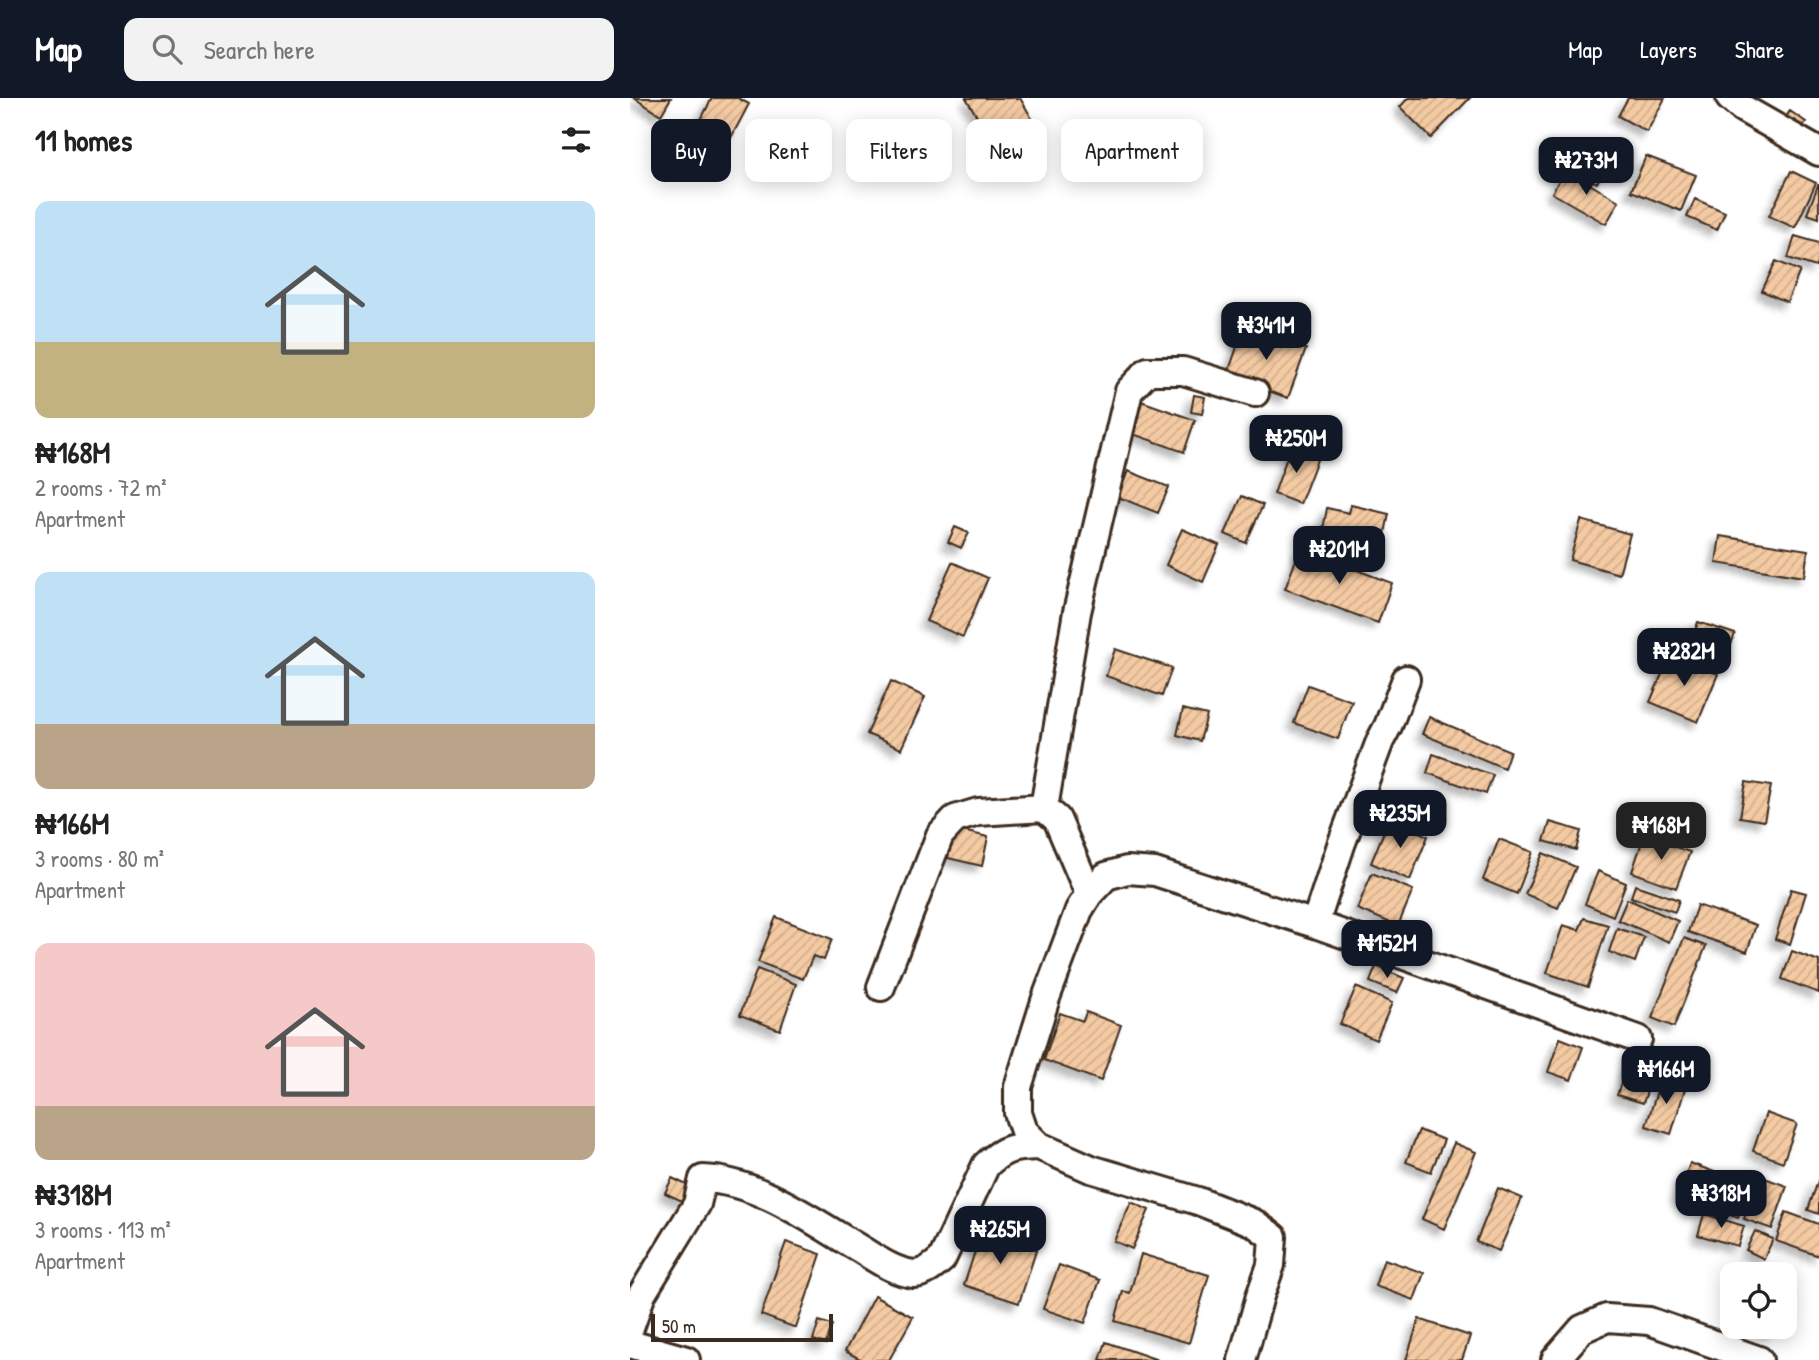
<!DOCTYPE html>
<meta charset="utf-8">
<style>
body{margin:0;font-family:"Patrick Hand",sans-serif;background:#f2f2f2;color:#222;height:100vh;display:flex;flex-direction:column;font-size:26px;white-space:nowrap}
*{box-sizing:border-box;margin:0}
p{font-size:23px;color:#767676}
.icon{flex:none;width:38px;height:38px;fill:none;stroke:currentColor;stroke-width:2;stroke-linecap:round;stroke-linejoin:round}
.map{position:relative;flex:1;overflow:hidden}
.side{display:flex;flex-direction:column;background:#fff;width:630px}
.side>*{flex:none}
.guide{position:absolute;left:21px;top:21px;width:665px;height:63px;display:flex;gap:14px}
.fabs{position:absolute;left:1090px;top:1164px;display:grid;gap:14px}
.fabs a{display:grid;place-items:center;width:77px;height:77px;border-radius:14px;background:#fff;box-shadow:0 4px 18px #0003;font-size:35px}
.scale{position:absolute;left:21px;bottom:18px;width:182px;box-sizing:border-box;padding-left:7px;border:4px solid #3b2a1e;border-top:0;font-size:19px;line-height:24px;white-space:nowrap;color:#3b2a1e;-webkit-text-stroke:5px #fff;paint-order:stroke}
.price{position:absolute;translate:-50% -60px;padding:0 16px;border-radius:14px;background:#111827;color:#fff;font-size:23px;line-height:46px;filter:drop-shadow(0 2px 4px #0008)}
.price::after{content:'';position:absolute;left:50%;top:42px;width:21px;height:16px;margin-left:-10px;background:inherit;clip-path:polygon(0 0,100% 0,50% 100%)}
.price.on{background:#222;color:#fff}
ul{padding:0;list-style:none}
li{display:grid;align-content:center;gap:14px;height:371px;padding:0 35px}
li span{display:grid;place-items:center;height:217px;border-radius:14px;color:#555}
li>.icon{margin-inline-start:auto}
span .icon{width:126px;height:126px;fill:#fffc;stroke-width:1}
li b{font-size:30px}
h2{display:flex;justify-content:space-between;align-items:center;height:84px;padding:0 35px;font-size:30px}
.pill{padding:0 24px;border-radius:14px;background:#fff;box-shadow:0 4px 18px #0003;font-size:24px;line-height:63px}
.pill.on{background:#111827;color:#fff}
header{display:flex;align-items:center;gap:42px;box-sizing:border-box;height:98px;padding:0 35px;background:#111827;color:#fff}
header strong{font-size:33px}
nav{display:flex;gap:38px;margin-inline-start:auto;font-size:24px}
.search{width:490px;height:63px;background:#f2f2f2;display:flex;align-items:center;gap:18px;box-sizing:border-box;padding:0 24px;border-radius:14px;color:#767676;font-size:26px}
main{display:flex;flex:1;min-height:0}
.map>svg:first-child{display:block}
</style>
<header>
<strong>Map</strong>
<div class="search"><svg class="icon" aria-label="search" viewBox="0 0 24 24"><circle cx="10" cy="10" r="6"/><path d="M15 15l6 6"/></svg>Search here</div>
<nav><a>Map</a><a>Layers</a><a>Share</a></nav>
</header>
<main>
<section class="side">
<h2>11 homes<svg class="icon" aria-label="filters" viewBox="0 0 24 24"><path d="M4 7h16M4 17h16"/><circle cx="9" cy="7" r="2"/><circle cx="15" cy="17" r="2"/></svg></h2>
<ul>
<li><span style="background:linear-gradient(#bfe0f5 65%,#c2b280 0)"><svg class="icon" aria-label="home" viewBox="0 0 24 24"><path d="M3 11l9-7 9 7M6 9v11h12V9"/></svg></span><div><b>₦168M</b><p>2 rooms · 72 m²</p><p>Apartment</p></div></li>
<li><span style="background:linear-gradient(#bfe0f5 70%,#b9a48a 0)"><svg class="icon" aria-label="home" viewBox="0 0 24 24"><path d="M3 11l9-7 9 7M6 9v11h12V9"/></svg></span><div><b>₦166M</b><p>3 rooms · 80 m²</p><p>Apartment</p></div></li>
<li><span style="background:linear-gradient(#f6c9c9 75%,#b9a48a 0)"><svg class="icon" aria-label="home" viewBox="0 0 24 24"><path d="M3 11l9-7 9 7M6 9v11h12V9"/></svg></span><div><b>₦318M</b><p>3 rooms · 113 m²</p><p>Apartment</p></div></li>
</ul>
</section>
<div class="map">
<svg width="1189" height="1262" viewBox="0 0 1189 1262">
<defs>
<pattern id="building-hatch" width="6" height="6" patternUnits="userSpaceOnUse" patternTransform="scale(1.75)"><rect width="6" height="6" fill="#f4caa3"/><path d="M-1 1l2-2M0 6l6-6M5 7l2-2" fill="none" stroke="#d2ae8c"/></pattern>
<filter id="shadow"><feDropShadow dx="-6" dy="6" stdDeviation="3.5" flood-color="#0004"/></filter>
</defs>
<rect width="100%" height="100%" fill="#fff"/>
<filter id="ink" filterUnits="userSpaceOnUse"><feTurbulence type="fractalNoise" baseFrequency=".0143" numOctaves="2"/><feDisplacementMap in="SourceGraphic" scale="14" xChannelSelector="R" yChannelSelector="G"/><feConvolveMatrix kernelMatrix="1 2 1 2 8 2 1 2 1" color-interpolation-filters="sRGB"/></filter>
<g filter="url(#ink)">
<!-- building -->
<path fill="url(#building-hatch)" stroke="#3b2a1e" stroke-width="2" filter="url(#shadow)" d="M4 0H41L31 17Z
M82 0H108L119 6 93 55 62 39Z
M336 0H390L411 36 372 60Z
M778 0H840L801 40 770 9Z
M998 0H1035L1017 34 988 18Z
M1160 13 1176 24 1166 38 1150 27Z
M948 49 978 65 967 85 937 69Z
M1016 58 1066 77 1051 113 1001 93Z
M935 72 989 103 976 126 922 95Z
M1161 73 1186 85 1165 130 1139 118Z
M1188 87H1189V120L1177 116Z
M1065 101 1095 114 1087 132 1057 119Z
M1165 138 1189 145V158L1186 169 1158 160Z
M1146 163 1170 173 1157 204 1132 193Z
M614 229 676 251 658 300 597 278Z
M564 297 575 299 572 316 561 314Z
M511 303 565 322 554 354 500 335Z
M661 348 688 359 670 406 644 396Z
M498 373 539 389 528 415 488 399Z
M612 398 633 407 616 445 595 436Z
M721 407 759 416 752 450 692 437 697 410 719 415Z
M951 422 1000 436 989 476 940 462Z
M325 429 339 435 331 450 318 444Z
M552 431 589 447 573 484 536 467Z
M1090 438 1178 452 1174 479 1086 465Z
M670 451 762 485 748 525 655 491Z
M322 464 358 480 333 539 296 523Z
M1068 524 1105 536 1095 563 1059 550Z
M485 551 542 570 532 598 476 578Z
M1041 555 1088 576 1068 624 1020 604Z
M261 583 295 599 271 651 237 636Z
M678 587 722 603 708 641 664 625Z
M553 611 577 617 570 643 547 637Z
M799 619 880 653 874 670 792 636Z
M803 656 863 677 856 696 797 675Z
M1116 684 1141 688 1134 723 1110 719Z
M759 721 798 738 780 782 741 765Z
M920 724 951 733 946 752 914 743Z
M324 731 358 739 352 768 318 760Z
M1014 738 1060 754 1046 790 1002 774Z
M869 741 903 754 887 796 853 782Z
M913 755 946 769 928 810 895 796Z
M968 773 996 785 983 818 955 806Z
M742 775 783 792 768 828 727 811Z
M1005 787 1049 802 1045 814 1001 799Z
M1161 791 1176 795 1160 846 1145 841Z
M997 801 1048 823 1039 844 988 822Z
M1067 807 1126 827 1117 854 1058 834Z
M146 819 202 841 194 862 183 858 173 881 128 864Z
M954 820 978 827 958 889 917 875 933 827 949 832Z
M987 830 1014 839 1005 864 979 854Z
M1054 840 1076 848 1044 929 1022 920Z
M1162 853 1189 863V895L1152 881Z
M746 868 774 880 767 895 740 884Z
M127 871 166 886 150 932 110 917Z
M726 889 762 905 746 942 710 926Z
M456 914 491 927 471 983 414 962 430 915 453 923Z
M930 940 953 949 941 982 918 974Z
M998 965 1024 974 1013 1005 987 997Z
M1031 981 1056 988 1041 1036 1016 1028Z
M1136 1015 1167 1026 1153 1064 1123 1053Z
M789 1032 814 1042 801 1074 776 1064Z
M824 1045 846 1054 814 1131 792 1121Z
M1060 1065 1120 1087 1108 1120 1048 1099Z
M1129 1078 1157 1088 1142 1131 1114 1121Z
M42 1080 61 1089 54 1104 35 1095Z
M1189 1080V1116L1178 1112Z
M868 1090 892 1100 869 1153 846 1144Z
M501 1104 519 1112 502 1151 484 1143Z
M1156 1114 1189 1126V1158L1146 1143Z
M1074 1116 1114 1128 1108 1148 1068 1137Z
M352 1132 407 1150 389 1205 334 1187Z
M1125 1133 1143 1141 1134 1161 1116 1152Z
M156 1144 191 1156 166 1230 131 1217Z
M511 1156 579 1177 559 1245 485 1223 493 1193 500 1195Z
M754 1161 794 1175 784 1202 745 1188Z
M429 1167 470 1182 455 1225 413 1211Z
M1120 1167 1153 1172 1152 1176H1118Z
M244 1198 283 1219 259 1262H232L215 1253Z
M789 1221 840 1238 832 1262H776Z
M189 1223 202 1227 196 1246 183 1242Z
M1109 1228H1144L1142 1235Z
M476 1244 528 1262H470Z"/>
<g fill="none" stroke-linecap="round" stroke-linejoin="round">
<defs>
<path id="minor" d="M1100 0 1112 10 1189 54
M414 710 447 514 499 293 518 273H553L625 295
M685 826 1008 941
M251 889 310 737 325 721 348 714 414 710 427 721 459 796
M0 1230 12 1196 67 1106 73 1081C127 1082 184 1124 230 1151 246 1161 264 1174 284 1176 295 1176 304 1168 312 1161L356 1067C375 1049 384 1049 409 1048
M0 1246 56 1262
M612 1262 630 1198 641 1167 643 1139 624 1125 568 1103 461 1071 409 1048 394 1033 388 1015V989L416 900 449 812 459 796 476 778 497 772 525 774 685 826 711 747 750 643 758 628 776 581
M925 1262 952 1231 977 1220 1019 1223 1129 1262"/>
</defs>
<!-- minor casing -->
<use href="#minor" stroke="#3b2a1e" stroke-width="32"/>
<!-- minor -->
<use href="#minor" stroke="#fff" stroke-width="26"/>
</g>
</g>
</svg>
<div class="fabs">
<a><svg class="icon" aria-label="locate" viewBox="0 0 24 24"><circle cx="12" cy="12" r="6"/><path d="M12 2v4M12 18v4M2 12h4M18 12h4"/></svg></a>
</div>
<div class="scale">50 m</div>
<b class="price" style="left:956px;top:99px">₦273M</b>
<b class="price" style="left:636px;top:264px">₦341M</b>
<b class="price" style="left:666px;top:377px">₦250M</b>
<b class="price" style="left:709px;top:488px">₦201M</b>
<b class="price" style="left:1054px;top:590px">₦282M</b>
<b class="price" style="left:770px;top:752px">₦235M</b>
<b class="price on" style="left:1031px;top:764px">₦168M</b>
<b class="price" style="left:757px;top:882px">₦152M</b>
<b class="price" style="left:1036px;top:1008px">₦166M</b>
<b class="price" style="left:1091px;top:1132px">₦318M</b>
<b class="price" style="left:370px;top:1168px">₦265M</b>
<div class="guide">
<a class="pill on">Buy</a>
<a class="pill">Rent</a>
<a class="pill">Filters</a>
<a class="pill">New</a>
<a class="pill">Apartment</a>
</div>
</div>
</main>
